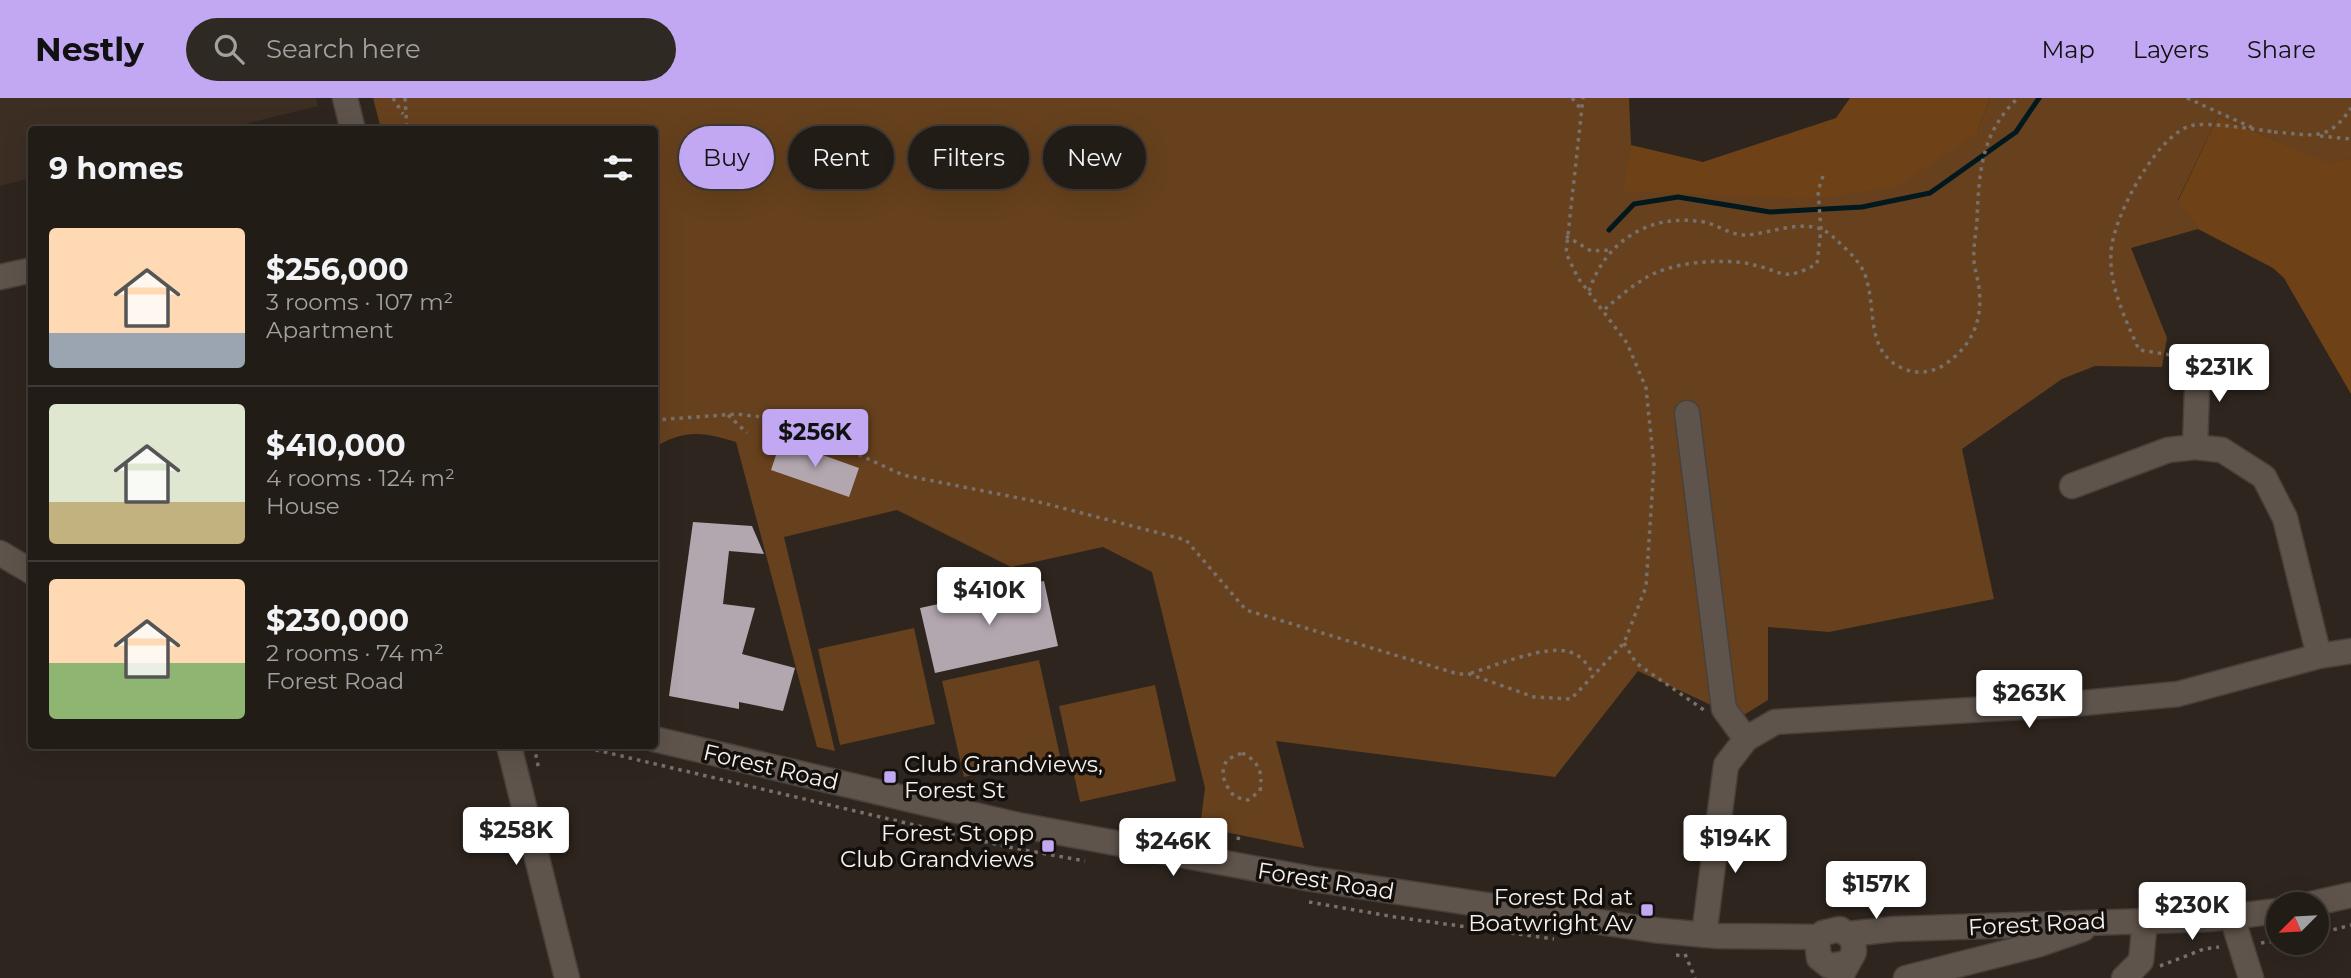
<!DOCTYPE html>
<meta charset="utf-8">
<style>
body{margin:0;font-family:Montserrat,sans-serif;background:#2e2923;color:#f1f3f6;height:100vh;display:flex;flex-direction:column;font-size:26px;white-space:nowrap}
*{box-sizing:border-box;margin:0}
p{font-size:23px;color:#a2a1a1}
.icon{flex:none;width:38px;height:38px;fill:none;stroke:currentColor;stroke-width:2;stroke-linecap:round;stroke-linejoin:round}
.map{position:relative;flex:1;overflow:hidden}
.details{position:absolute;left:28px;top:28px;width:630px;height:623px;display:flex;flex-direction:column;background:#221c16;border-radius:7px;box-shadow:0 7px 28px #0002,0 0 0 2px #3f3a35}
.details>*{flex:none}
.hud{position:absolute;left:679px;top:28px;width:665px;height:63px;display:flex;gap:14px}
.needle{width:46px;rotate:246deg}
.buttons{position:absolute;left:2266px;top:794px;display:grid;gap:14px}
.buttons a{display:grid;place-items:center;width:63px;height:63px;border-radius:50%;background:#221c16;box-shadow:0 7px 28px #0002,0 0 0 2px #3f3a35;font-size:35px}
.price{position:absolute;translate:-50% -60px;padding:0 16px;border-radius:7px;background:#fff;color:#222;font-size:23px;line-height:46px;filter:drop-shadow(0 2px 4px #0008)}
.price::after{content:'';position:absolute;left:50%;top:42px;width:21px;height:16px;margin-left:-10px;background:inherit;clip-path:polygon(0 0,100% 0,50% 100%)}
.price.active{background:#c2a8f3;color:#111}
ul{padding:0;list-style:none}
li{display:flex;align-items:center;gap:21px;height:175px;padding:0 21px}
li+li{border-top:2px solid #3f3a35}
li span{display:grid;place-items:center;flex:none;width:196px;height:140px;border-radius:7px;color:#555}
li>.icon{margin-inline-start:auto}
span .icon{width:84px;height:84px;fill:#fffc;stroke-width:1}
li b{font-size:30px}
h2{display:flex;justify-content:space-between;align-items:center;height:84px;padding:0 21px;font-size:30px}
.tag{padding:0 24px;border-radius:32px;background:#221c16;box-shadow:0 7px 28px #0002,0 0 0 2px #3f3a35;font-size:24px;line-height:63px}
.tag.active{background:#c2a8f3;color:#111}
header{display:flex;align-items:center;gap:42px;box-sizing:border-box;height:98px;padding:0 35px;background:#c2a8f3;color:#111}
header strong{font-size:33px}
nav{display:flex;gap:38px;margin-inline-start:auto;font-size:24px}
.search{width:490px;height:63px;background:#2e2923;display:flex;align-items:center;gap:18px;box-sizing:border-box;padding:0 24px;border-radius:38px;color:#a2a1a1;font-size:26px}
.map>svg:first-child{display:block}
</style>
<header>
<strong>Nestly</strong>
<div class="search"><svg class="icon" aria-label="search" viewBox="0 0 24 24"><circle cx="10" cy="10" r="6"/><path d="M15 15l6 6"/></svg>Search here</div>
<nav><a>Map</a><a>Layers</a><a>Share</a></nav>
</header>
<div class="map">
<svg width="2351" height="880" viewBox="0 0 2351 880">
<rect width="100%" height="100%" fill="#2e251e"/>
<!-- built -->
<path fill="#3c2e23" d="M0 0H316L318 8 224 31 32 32 31 80 0 88Z"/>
<!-- green -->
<path fill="#67411d" d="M373 0H1629L1631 47 1624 93 1977 35 1990 0H2351V61L2329 66 2218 18 2178 102 2198 131 2131 150 2167 240 2162 269 2095 268 2062 281 1962 351 1994 501 1829 534 1768 529V602L1739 620 1638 573 1555 679 1276 643 1304 750 1200 729 1205 690 1152 474 1103 449 1011 469 897 412 784 439 835 653 817 649 736 344C703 334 685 331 655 349L654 32 381 31Z
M914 530 935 626 840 647 818 551Z
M1039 562 1060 658 964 679 942 583Z
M1155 587 1176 683 1080 704 1059 608Z"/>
<!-- forest -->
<path fill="#6e4216" d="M1850 0H1990L1977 35 1895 89 1807 101 1623 93 1631 47 1703 64 1836 20Z
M2218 18 2328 65 2351 61V296L2284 180 2273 170 2198 131 2178 103Z"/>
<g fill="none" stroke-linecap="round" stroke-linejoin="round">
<!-- stream -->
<path stroke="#01191e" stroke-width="5" d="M1609 132 1634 106 1678 99 1770 114 1862 109 1930 95 2016 34 2039 0"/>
</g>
<!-- building -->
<path fill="#b2a6af" d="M781 342 859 370 849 399 771 372Z
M693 424 752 428 764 456 729 453 723 506 755 510 742 556 795 570 783 613 739 604V611L669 598Z
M1044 483 1058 548 935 575 920 510Z"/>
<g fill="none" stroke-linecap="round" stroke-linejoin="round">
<defs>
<path id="minor" d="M345 0 353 32
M0 179 32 172
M1687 315 1724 611 1746 641
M2195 349 2198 261
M2072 388 2168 352 2195 349 2222 352 2264 379 2285 420 2319 558
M0 455 32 474
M654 641 1018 727 1312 781 1653 832 1718 838 1820 839
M509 648 567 880
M2307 807 2351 797
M2232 819 2251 880
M1849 836 1895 831 2211 821 2278 813
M1704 837 1726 667 1746 641 1775 624 2072 606 2178 596 2319 558 2351 553
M1840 880 1854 854 1853 841 1840 831 1823 835 1817 844 1819 860 1829 868 1847 865
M1906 880 2040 846 2083 831
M2124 880 2141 863 2145 822"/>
</defs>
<!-- minor casing -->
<use href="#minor" stroke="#48403a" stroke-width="27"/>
<!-- path -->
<path stroke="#78706a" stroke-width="3.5" stroke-dasharray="3.5 5" stroke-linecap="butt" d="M393 0 403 16
M405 0 407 32
M1572 0 1581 11
M2187 0 2253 30
M2274 34C2311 36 2327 46 2351 10
M2320 38 2351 41
M1566 138 1591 153 1612 152
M1589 193C1606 142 1650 115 1704 124 1718 127 1730 137 1745 137 1771 136 1809 117 1832 138 1843 148 1857 160 1864 174 1878 208 1863 254 1904 271 1917 276 1931 275 1944 267 1972 248 1983 223 1979 190 1978 181 1975 173 1974 164 1973 150 1976 136 1977 122 1979 74 1981 35 2018 0
M1605 211C1617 201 1630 189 1644 181 1669 164 1721 160 1750 166 1784 173 1781 185 1817 166L1821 131 1818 93 1823 78
M2178 258 2139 252C2126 222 2109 189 2111 155 2112 121 2156 38 2190 28 2206 23 2257 32 2276 34
M728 317 747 335
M654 322 737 316 769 320 803 331 903 377 1039 404 1186 442 1246 512 1458 576H1469L1534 599 1571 601 1624 545 1646 489 1654 367 1646 290 1627 245 1578 180 1566 155 1583 0
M1624 545 1636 565 1704 612
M1471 575C1495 568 1547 546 1570 554 1581 557 1588 567 1594 577
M534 648 539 672
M579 648 1008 749 1085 763
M1242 655C1259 663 1263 675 1260 693L1248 702 1235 699C1225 688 1218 674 1228 661Z
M1238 742 1239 737
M1309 804 1395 819 1554 841
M2317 836 2351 827
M2261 845 2278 843
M1685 856 1695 880
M1676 857 1685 858
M2160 868 2204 851 2219 849"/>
<!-- minor -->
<use href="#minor" stroke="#5f544c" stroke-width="24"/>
</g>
<!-- markers -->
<g fill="#c2a8f3" stroke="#130f0c" stroke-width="2.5">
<rect x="883" y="672" width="14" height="14" rx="3.5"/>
<rect x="1041" y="741" width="14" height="14" rx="3.5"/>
<rect x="1640" y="805" width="14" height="14" rx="3.5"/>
</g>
<g text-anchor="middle" stroke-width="7" stroke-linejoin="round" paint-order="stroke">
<!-- poi labels -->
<g font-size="23" fill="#f7f1ec" stroke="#130f0c" text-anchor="end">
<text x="904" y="674" text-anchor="start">Club Grandviews,<tspan x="904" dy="26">Forest St</tspan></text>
<text x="1034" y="743">Forest St opp<tspan x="1034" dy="26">Club Grandviews</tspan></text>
<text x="1633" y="807">Forest Rd at<tspan x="1633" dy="26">Boatwright Av</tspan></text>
</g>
<!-- street labels -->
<g font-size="23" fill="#f7f1ec" stroke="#130f0c">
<text transform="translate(771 669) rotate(13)" y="8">Forest Road</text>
<text transform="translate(1326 783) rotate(9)" y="8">Forest Road</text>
<text transform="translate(2037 826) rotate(-3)" y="8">Forest Road</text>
</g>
</g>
</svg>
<div class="buttons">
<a><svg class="needle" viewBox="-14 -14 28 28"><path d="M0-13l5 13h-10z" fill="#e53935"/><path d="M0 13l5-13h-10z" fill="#a2a1a1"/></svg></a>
</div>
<b class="price" style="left:2219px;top:306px">$231K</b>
<b class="price active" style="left:815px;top:371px">$256K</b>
<b class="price" style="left:989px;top:529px">$410K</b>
<b class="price" style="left:2029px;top:632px">$263K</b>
<b class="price" style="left:516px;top:769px">$258K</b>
<b class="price" style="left:1735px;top:777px">$194K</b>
<b class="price" style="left:1173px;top:780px">$246K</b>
<b class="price" style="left:1876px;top:823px">$157K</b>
<b class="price" style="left:2192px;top:844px">$230K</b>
<div class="hud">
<a class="tag active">Buy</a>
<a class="tag">Rent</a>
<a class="tag">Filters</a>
<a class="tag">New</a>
</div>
<section class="details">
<h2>9 homes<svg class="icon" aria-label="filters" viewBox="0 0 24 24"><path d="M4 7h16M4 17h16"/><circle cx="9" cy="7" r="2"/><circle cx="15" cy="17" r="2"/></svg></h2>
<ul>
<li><span style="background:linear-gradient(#ffd9b3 75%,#9aa5b1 0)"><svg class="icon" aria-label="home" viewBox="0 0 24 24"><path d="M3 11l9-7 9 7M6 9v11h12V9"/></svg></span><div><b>$256,000</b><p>3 rooms · 107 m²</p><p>Apartment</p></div></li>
<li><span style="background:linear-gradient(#dfe7d0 70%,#c2b280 0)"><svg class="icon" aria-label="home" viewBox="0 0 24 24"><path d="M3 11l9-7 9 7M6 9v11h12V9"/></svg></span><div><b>$410,000</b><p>4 rooms · 124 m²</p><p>House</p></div></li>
<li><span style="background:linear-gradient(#ffd9b3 60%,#8fb573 0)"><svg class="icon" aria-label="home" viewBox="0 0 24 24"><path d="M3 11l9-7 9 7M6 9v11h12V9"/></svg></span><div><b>$230,000</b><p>2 rooms · 74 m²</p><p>Forest Road</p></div></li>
</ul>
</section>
</div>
